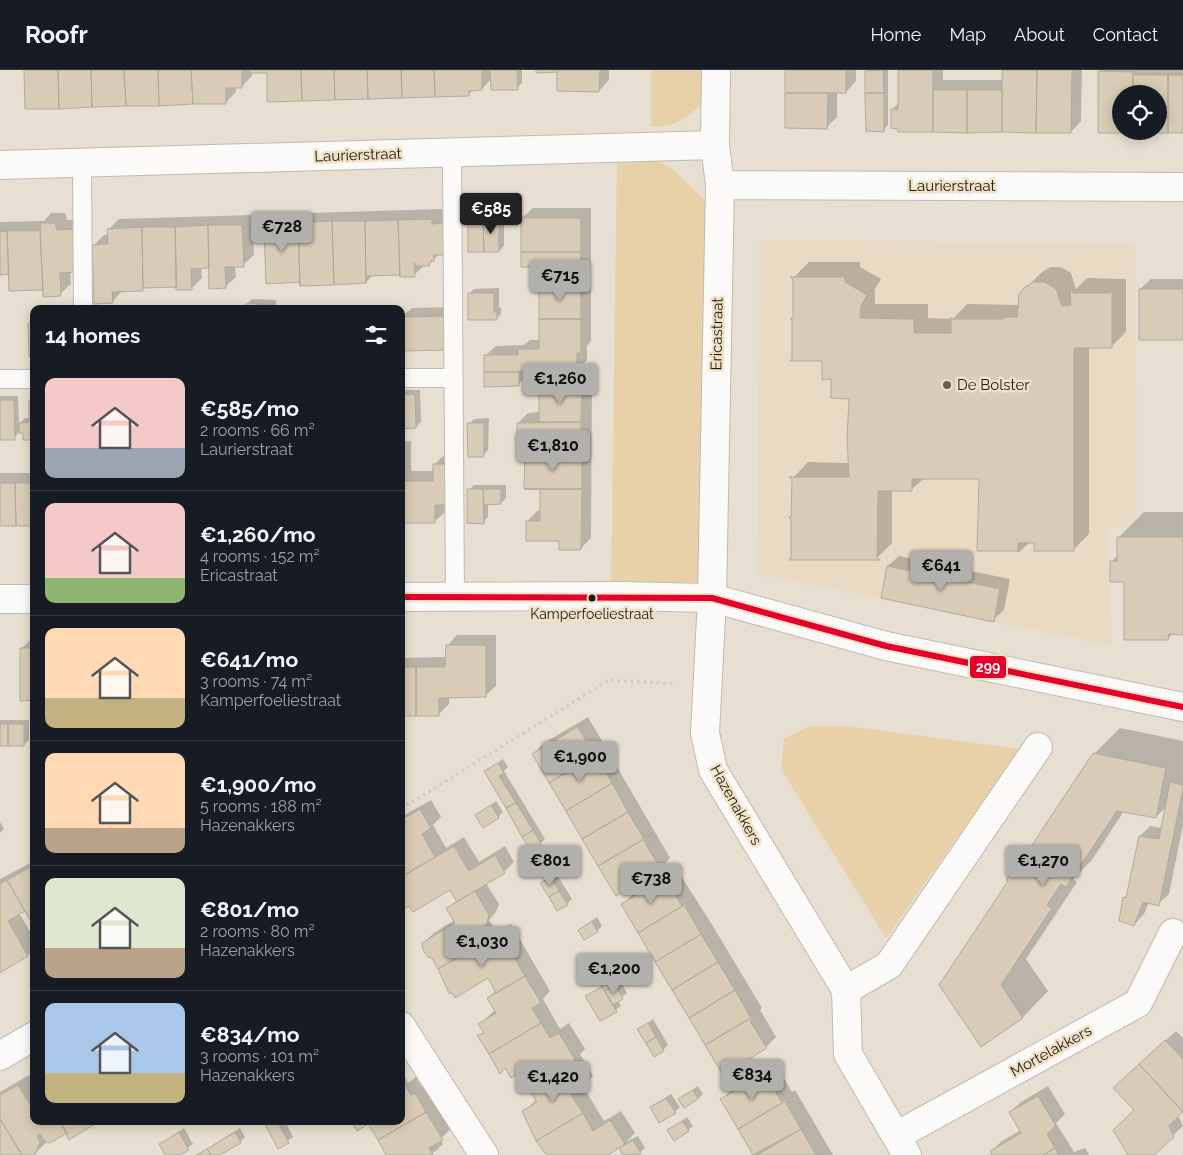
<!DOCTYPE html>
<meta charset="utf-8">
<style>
body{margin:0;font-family:Raleway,sans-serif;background:#242831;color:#f1f3f6;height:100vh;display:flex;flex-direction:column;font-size:19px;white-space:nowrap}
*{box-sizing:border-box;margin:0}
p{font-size:16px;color:#9ea1a6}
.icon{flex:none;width:28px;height:28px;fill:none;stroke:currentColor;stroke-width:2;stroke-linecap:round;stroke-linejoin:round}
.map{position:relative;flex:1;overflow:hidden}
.sheet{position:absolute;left:30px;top:235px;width:375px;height:820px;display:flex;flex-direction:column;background:#171b24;border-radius:10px;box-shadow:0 2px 12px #0003}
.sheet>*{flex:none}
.controls{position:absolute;left:1112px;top:15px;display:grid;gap:10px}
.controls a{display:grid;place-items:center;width:55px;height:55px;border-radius:50%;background:#171b24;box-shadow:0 2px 12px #0003;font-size:25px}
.price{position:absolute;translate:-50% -42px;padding:0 11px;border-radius:5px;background:#b2b0ad;color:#111;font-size:16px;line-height:32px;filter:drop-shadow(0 1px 2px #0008)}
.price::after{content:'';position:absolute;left:50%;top:30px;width:15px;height:11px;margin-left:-8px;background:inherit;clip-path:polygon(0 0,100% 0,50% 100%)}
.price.active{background:#222;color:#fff}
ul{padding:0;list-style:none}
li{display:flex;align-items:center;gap:15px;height:125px;padding:0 15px}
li+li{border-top:1px solid #363941}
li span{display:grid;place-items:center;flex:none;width:140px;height:100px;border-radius:10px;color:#555}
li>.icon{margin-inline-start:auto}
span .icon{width:60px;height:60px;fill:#fffc;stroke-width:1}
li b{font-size:21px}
h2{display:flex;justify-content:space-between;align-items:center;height:60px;padding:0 15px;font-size:21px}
header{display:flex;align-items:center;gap:30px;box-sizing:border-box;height:70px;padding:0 25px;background:#171b24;border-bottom:1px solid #363941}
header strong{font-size:24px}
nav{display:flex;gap:28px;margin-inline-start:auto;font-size:18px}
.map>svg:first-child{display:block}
</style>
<header>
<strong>Roofr</strong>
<nav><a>Home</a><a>Map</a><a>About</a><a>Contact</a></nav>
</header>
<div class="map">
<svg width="1183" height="1085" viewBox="0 0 1183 1085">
<rect width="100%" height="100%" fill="#e7dfd1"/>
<!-- built -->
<path fill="#e9dbc3" d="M760 170 1135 173 1137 456 1107 458 1112 576 757 504Z"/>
<!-- green -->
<path fill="#e8d1a9" d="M651 0H705V31C687 48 677 57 651 57Z
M658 91 671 98 705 130 702 512H611L617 92Z
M810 656H846L1020 679 886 868 781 699 784 669Z"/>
<!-- shadow -->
<path fill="#0003" fill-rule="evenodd" d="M25 0H522V13L517 18 491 9 482 19H474L468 25 268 1 252 2V6L242 16 236 17V22L226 32Z
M537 0H609V10L599 21 558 1Z
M786 0H856V11L846 22H837V47L827 57Z
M868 0H888V55L883 60Z
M899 0H943V10H1003V0H1082L1081 51 1071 62 892 39 899 33Z
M1101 0H1183V62H1099V2ZM1121 24H1159V61H1121Z
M533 138H591V271L587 276V290L577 300H523V310L518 315 485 316V286L496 276 524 275 530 270H540V196L522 148Z
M442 139V144H453L439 184 428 195H425L414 205H373L367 211 348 213 301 211 265 154 276 144Z
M51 143H65L67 150 86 149 70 201 71 214 60 224 10 203H0V152L44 151Z
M474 144H504V176L499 181 469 149Z
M252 145 254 185 243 195 235 196 236 207 225 217 209 197H201L202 208 191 219 177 215 123 220 112 232 94 175 104 165H109V159L119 149Z
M809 192H860V197L881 209 875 219V234H928V248L953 249 967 234 1019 235 1026 218 1042 202 1050 197H1061L1071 203 1076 219 1087 208 1126 209V262L1111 277H1089V464L1074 479 1030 472 1018 483 980 407 924 408 911 420H892V473L877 488 793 408 808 392 850 393V328L833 308 823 290 794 207Z
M1151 209H1183V269L1140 219Z
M499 218V237L501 238V244L496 249 469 224 474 219Z
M252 229 276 230V239H247V234Z
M457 237 401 280V243H406L412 238Z
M551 308H592L591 468 581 478 527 452 537 441H541V418L526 385 518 353 528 343 540 342V318Z
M401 320H420L421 352 416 357H401Z
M0 326H18L19 354 25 348H31V331L34 328V369L24 362H19L14 368 0 369Z
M489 348 488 380 483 385 469 354 474 349Z
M401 371H411V401H434V395L445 384 457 385 445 442 434 452H401Z
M0 403H34V454L0 455Z
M474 415H506V428L501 433H488V447L483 452 469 420Z
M1144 442H1183V563H1173L1168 569 1111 492 1118 485V468Z
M951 480 965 483 961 499 1010 509 1004 540 993 550 882 527 888 496 899 486 939 494 940 490Z
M457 565H496V616L485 626H449V634L439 644 401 645V588L447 587V576Z
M32 568H34V629L21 579Z
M588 647 670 788 660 799 533 684 544 673Z
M0 650H29V670L24 675H0Z
M1120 658 1183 671V755L1169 824 1158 834 1149 832 1144 844 1134 855 1124 828 1128 824 1140 766 1150 756 1162 758 1167 736 1156 747 1124 741 1092 790 1073 809 1077 812 1026 889 1048 921 1023 947 981 975 1009 811 1023 786 1032 777 1094 684Z
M503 689 508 697 504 701 545 769 540 774 485 702Z
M431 730 441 747 433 755 446 778 464 767 479 792 505 776 514 792 504 802 486 813 499 834 496 842 489 850 497 862 511 854 550 921 543 929 560 959 569 953 585 979 580 984 593 1006 583 1016 604 1051 621 1041 635 1063 626 1072 638 1066 645 1078 637 1085H624L621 1079 624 1074 605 1085H550L524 1041 536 1030 529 1018 538 1010 529 996 480 967 485 962 480 954 495 940 488 928 496 920 488 906 446 911 423 873 434 863 455 850 448 839 457 830 450 819 403 838 401 835V747Z
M496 731 503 742 498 747 476 745Z
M0 752 4 759 0 763Z
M34 791V847L26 840 19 843 34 868V879L28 885 0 901V809Z
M676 798 711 853 762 938 760 940 776 967 766 977 723 1003 623 834 633 824Z
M556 803 572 829 567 834 542 814Z
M597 847 602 856 597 861 579 860Z
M612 897 627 923 618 930 621 936 601 950 587 927 603 915 598 907Z
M653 949 668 975 663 980 639 959Z
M1176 961 1183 968V1041L1178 1045 1183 1056 1152 1085H1129L1135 1040 1125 1008Z
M775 993 792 1022 795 1020 833 1085H755L722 1030 732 1019Z
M401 999 408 1013 416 1007 421 1016 426 1013 452 1058 440 1069 443 1074 431 1085H388L369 1052 353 1051H401Z
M29 1005 34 1014V1051L66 1062 48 1071 33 1085H0V1022Z
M698 1016 703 1024 698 1029H680Z
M1048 1016 1065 1044 1056 1053 1074 1082 1085 1078 1089 1085H994L991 1081 1002 1071 1021 1060 1010 1042 1021 1032Z
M671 1024 680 1037 675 1042 651 1037Z
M687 1047 693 1056 688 1060H669Z
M265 1051H285L293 1067 279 1077Z
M325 1051H334L328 1055Z
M184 1058 193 1074 178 1085H167L161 1074Z
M240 1058 245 1067 240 1072 218 1085H197Z"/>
<!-- building -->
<path fill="#d8ccb6" stroke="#b1aa9f" d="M24 0H58L59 39H25Z
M58 0H91L92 37 59 39Z
M91 0H124L126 36 92 37Z
M124 0H158L159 36H126Z
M158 0H191L193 34 159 36Z
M191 0H242V18H226V34H193Z
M250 0H301L302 31 267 32V3H250Z
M301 0H334L335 30 302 31Z
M334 0H367L368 29 335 30Z
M367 0H401L402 28 368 29Z
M401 0H434L435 27 402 28Z
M434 0H482V20L469 21V26L435 27Z
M490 0H517L518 20H491Z
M536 0H600L599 22 557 21V2L536 3Z
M785 0H846V23H785Z
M883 0 884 23H865V1Z
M898 0H933V62H898V59L891 58V39H898Z
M1002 0H1037L1036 63 1002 62Z
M1037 0H1072L1071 63H1036Z
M1098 1 1133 2V24H1121V61H1133V63H1098Z
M1133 5H1168V63H1133V61H1159V24H1133Z
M1168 5H1183V63H1168Z
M933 20H967V63L933 62Z
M967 20H1002V62L967 63Z
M785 23H828L827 59 785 58Z
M865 23H884V62L866 61Z
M468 148H483L484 182H468Z
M483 148H499V182H484Z
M521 148H581V182H521Z
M432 149V154L444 153 445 185H433L434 191H431L429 196H416L414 192 415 207H400L398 150Z
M398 150 400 207 399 205 367 206 366 213 365 151Z
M332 151 334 215 300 216 298 153Z
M332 151H365L366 213 334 215Z
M40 153H55L57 160 74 159 77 202 60 203 61 226 43 227Z
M298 153 300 216V212L266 214 264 154Z
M208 155H242L244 197H225L226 218 209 219Z
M208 155 209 198 191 199 192 220H176L175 157Z
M142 157 143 221 112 222 113 233 94 234 92 175 108 174 107 159Z
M142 157H175L177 217 143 218Z
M7 161 9 204 0 205V162Z
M7 161H40L43 220 9 221Z
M521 182H581V215H539V197H521Z
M790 207H845V212L867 225 861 236 860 248 912 249 914 247V263H951V247L952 249H1004V247H1017L1019 224 1025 217 1034 212H1045L1056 219 1062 236 1071 235 1070 221H1073V223H1110L1112 221V278H1074V316H1076L1074 317V481H1034V473H1018V481H977L979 409H912V421H878L877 488 880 490H789L791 488V449L789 447H791L792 409 789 407H849L847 368 849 329 831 328V309L822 310V291H790L792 289V250L790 248H793V209Z
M539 215H581V249H539Z
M1139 219H1183V270H1139Z
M468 223H494V242H497V250H468Z
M256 233V239H246V234Z
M256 235H272V239H256Z
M447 246 448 280 401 281V247Z
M539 249H581V283H577V301L484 302V285H518V279H539Z
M28 253H34V287H29Z
M484 302H519V316L484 317Z
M582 317 581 352H539V318Z
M415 324 416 358 401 359V325Z
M0 330H14L15 370H0Z
M34 330V370H23V363H19V353L29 352V331Z
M581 352 582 385 517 386V353Z
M467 353H484V387H468Z
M582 385V419H524L525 386H517Z
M433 394H447L448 435H435V453H401V411H433Z
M0 413H15L16 456H0Z
M15 413H34V456H16Z
M467 419H483L484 454 467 453Z
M483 419H501V434L484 435Z
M524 419H582L581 480H559V471H526V451H540V419Z
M1117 467H1183V565L1169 564 1168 570H1124V512H1110V491H1117Z
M939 490 955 493 952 509 1000 519 994 552 881 528 887 496 936 506Z
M446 575H486V627L439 628V646H416V597H445Z
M20 578H34V630L20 631Z
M401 597H416V646H401Z
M587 651 578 658 595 685 549 713 532 684Z
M0 654H8V676H0Z
M8 654H24V676H8Z
M1093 683 1166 698 1156 748 1117 741 1066 817 1061 814 1047 835 1052 838 1001 915 1023 948 981 977 939 915 1008 811 1006 810 1022 785 1024 787Z
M595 685 612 713 566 741 549 713Z
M498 693 504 703 499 706 516 733 506 738 484 701Z
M1170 712 1183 715V719L1159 836 1143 832 1134 856 1119 851 1123 827 1126 828 1139 766 1159 769Z
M612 713 628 742 582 769 566 741Z
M516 733 533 760 522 767 506 738Z
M491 735 499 748 483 758 475 745Z
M420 739 431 758 422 764 435 787 401 807V750Z
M628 742 644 769 598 796 582 769Z
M533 760 541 774 531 781 522 767Z
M654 763 644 771 661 800 616 826 598 796Z
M454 776 469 801 495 785 505 803 457 832 450 820 413 842 409 836 403 840 401 807Z
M34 795V848L30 850 7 810Z
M551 807 559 821 549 827 540 813Z
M665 808 682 836 638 863 621 834Z
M7 810 25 841 8 851 28 886 0 903V814Z
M475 821 489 845 487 854 478 859 485 871 438 899 432 888 428 887 423 880 422 873 455 853 446 838Z
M559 821 568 835 557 841 549 827Z
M694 829 685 836 701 864 655 892 638 863Z
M592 851 598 862 584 870 578 860Z
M500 863 525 906 496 923 488 908 455 928 453 924 449 923 438 899Z
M701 864 718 892 672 920 655 892Z
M718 892 735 920 689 948 672 920Z
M607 901 615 915 605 921 596 907Z
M525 906 541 933 532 938 541 953 489 984 477 965 484 963 478 954 496 943 487 928Z
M615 915 623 929 613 935 605 921Z
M602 917 617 942 600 951 585 926Z
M735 920 751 948 705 975 689 948Z
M760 942 750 951 767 978 723 1005 705 975Z
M541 953 550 968 559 963 575 990 538 1012 529 998 511 1008 505 998 500 1004 489 984Z
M648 953 656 967 646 973 637 959Z
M656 967 664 981 654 987 646 973Z
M1165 970 1183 989V1042L1139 994Z
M569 994 583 1018 571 1025 583 1043 536 1071 522 1041 537 1032 528 1018Z
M1139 994 1183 1042 1169 1056 1174 1067 1154 1085H1128L1113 1060 1134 1040 1113 1018Z
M765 1003 781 1031 794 1026 738 1059 720 1029Z
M18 1015 34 1040V1051H60L67 1063 50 1073 45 1071 40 1064 37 1066 40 1072 35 1085H22L0 1049V1025Z
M406 1017 411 1025 415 1023 426 1042 378 1070 368 1054 357 1061 351 1051H401V1020Z
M693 1020 698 1029 684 1038 678 1029Z
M1038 1026 1056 1056 1047 1064 1055 1078 1043 1085H992L990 1081 1021 1063 1009 1042Z
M666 1028 676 1043 659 1053 650 1037Z
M785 1031 801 1059 753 1085 738 1059Z
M426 1042 443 1070 429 1078 433 1085H386L378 1070Z
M583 1043 593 1061 610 1050 625 1074 608 1085H548L545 1083 536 1071Z
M0 1049 18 1078 22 1085H0Z
M60 1051H100L69 1070Z
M263 1051H277L289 1073 278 1079Z
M682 1051 689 1061 674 1071 667 1060Z
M801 1059 816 1085H757Z
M179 1062 189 1080 180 1085H165L159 1074Z
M235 1062 241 1073 220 1085H211L207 1079Z
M633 1070 641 1084 623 1085 619 1078Z
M1055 1078 1059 1085H1043Z
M207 1079 211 1085H196Z"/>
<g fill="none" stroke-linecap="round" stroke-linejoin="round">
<defs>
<path id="lane" d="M452 82 455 527
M82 93 83 239
M401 308H454
M0 309H34"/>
<path id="street" d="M716 0 715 75 720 115 712 528 705 663 713 700 846 920 848 984 907 1085
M0 95 715 75
M720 115 1183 117
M846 920 889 895 1038 677
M401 956 484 1085
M0 986 34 966
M896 1066 1138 933 1173 863"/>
<path id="secondary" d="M401 527 620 526 712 528 886 576 1183 637
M0 529H34"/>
</defs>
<!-- lane casing -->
<use href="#lane" stroke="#c1baaf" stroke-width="20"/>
<!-- street casing -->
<use href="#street" stroke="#c1baaf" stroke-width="30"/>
<!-- secondary casing -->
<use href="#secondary" stroke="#c1baaf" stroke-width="30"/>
<!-- path -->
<path stroke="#cecbc8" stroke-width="3" stroke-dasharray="2.5 4" stroke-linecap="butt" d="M401 739 609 610 676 614"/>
<!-- lane -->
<use href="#lane" stroke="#fbfaf8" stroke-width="18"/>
<!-- street -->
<use href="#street" stroke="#fbfaf8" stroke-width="28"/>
<!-- secondary -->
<use href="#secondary" stroke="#fbfaf8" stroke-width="28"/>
<defs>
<path id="bus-1" d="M401 527 712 528 886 576 1183 637"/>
</defs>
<!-- bus-1 casing -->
<use href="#bus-1" stroke="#f1e1c7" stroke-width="10"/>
<!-- bus-1 -->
<use href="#bus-1" stroke="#e4002b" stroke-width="6"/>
</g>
<!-- markers -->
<circle fill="#645e53" stroke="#f1e1c7" stroke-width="2" cx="947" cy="315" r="5"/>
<circle fill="#1e190f" stroke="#f1e1c7" stroke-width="2" cx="592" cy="528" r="4.5"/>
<g text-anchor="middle" stroke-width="5" stroke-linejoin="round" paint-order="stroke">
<!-- bus labels -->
<g font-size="14" fill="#1e190f" stroke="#f1e1c7">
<text x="592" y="549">Kamperfoeliestraat</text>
</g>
<!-- street labels -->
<g font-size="15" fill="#1e190f" stroke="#f1e1c7">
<text transform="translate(358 85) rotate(-2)" y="5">Laurierstraat</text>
<text x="952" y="121">Laurierstraat</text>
<text transform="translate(717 264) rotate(-89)" y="5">Ericastraat</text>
<text transform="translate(736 735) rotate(61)" y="5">Hazenakkers</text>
<text transform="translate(1051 981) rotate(-29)" y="5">Mortelakkers</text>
</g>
<!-- poi labels -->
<g font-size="15" fill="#1e190f" stroke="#f1e1c7" text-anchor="start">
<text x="957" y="320">De Bolster</text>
</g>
</g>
<rect stroke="#f1e1c7" stroke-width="2" x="969" y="585" width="38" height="24" rx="5" fill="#e4002b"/>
<g font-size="14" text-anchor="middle" font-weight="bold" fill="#fff">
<text x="988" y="602">299</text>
</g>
</svg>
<div class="controls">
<a><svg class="icon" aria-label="locate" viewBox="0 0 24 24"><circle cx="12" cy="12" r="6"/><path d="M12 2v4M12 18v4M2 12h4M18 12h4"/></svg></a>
</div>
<b class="price active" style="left:491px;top:165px">€585</b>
<b class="price" style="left:282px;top:183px">€728</b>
<b class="price" style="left:560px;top:232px">€715</b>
<b class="price" style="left:560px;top:335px">€1,260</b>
<b class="price" style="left:553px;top:402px">€1,810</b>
<b class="price" style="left:941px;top:522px">€641</b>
<b class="price" style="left:580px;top:713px">€1,900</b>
<b class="price" style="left:550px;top:817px">€801</b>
<b class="price" style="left:1043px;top:817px">€1,270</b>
<b class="price" style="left:651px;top:835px">€738</b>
<b class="price" style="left:482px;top:898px">€1,030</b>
<b class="price" style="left:614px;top:925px">€1,200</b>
<b class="price" style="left:752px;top:1031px">€834</b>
<b class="price" style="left:553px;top:1033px">€1,420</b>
<section class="sheet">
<h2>14 homes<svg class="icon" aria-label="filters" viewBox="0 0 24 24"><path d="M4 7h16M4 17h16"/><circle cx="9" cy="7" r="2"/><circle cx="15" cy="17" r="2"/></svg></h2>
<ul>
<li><span style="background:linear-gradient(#f6c9c9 70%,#9aa5b1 0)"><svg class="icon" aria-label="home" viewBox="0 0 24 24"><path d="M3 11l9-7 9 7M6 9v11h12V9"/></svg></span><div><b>€585/mo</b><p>2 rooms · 66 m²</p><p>Laurierstraat</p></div></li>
<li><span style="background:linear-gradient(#f6c9c9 75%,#8fb573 0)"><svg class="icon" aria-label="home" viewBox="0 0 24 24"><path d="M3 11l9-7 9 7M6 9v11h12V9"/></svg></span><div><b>€1,260/mo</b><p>4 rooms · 152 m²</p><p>Ericastraat</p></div></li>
<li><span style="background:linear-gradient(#ffd9b3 70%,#c2b280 0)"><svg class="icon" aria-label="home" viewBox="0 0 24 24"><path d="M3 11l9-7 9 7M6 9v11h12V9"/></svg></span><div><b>€641/mo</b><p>3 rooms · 74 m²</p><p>Kamperfoeliestraat</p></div></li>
<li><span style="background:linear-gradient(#ffd9b3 75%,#b9a48a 0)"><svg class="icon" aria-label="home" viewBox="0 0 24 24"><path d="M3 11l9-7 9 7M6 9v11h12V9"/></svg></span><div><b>€1,900/mo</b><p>5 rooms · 188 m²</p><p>Hazenakkers</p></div></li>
<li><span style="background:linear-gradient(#dfe7d0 70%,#b9a48a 0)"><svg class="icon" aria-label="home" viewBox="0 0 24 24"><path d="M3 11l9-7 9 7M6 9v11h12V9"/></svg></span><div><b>€801/mo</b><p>2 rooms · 80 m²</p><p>Hazenakkers</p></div></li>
<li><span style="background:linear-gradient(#a9c7e8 70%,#c2b280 0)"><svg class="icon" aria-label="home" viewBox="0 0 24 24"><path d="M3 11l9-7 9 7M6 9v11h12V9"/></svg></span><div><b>€834/mo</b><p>3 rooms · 101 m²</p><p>Hazenakkers</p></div></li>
</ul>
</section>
</div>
